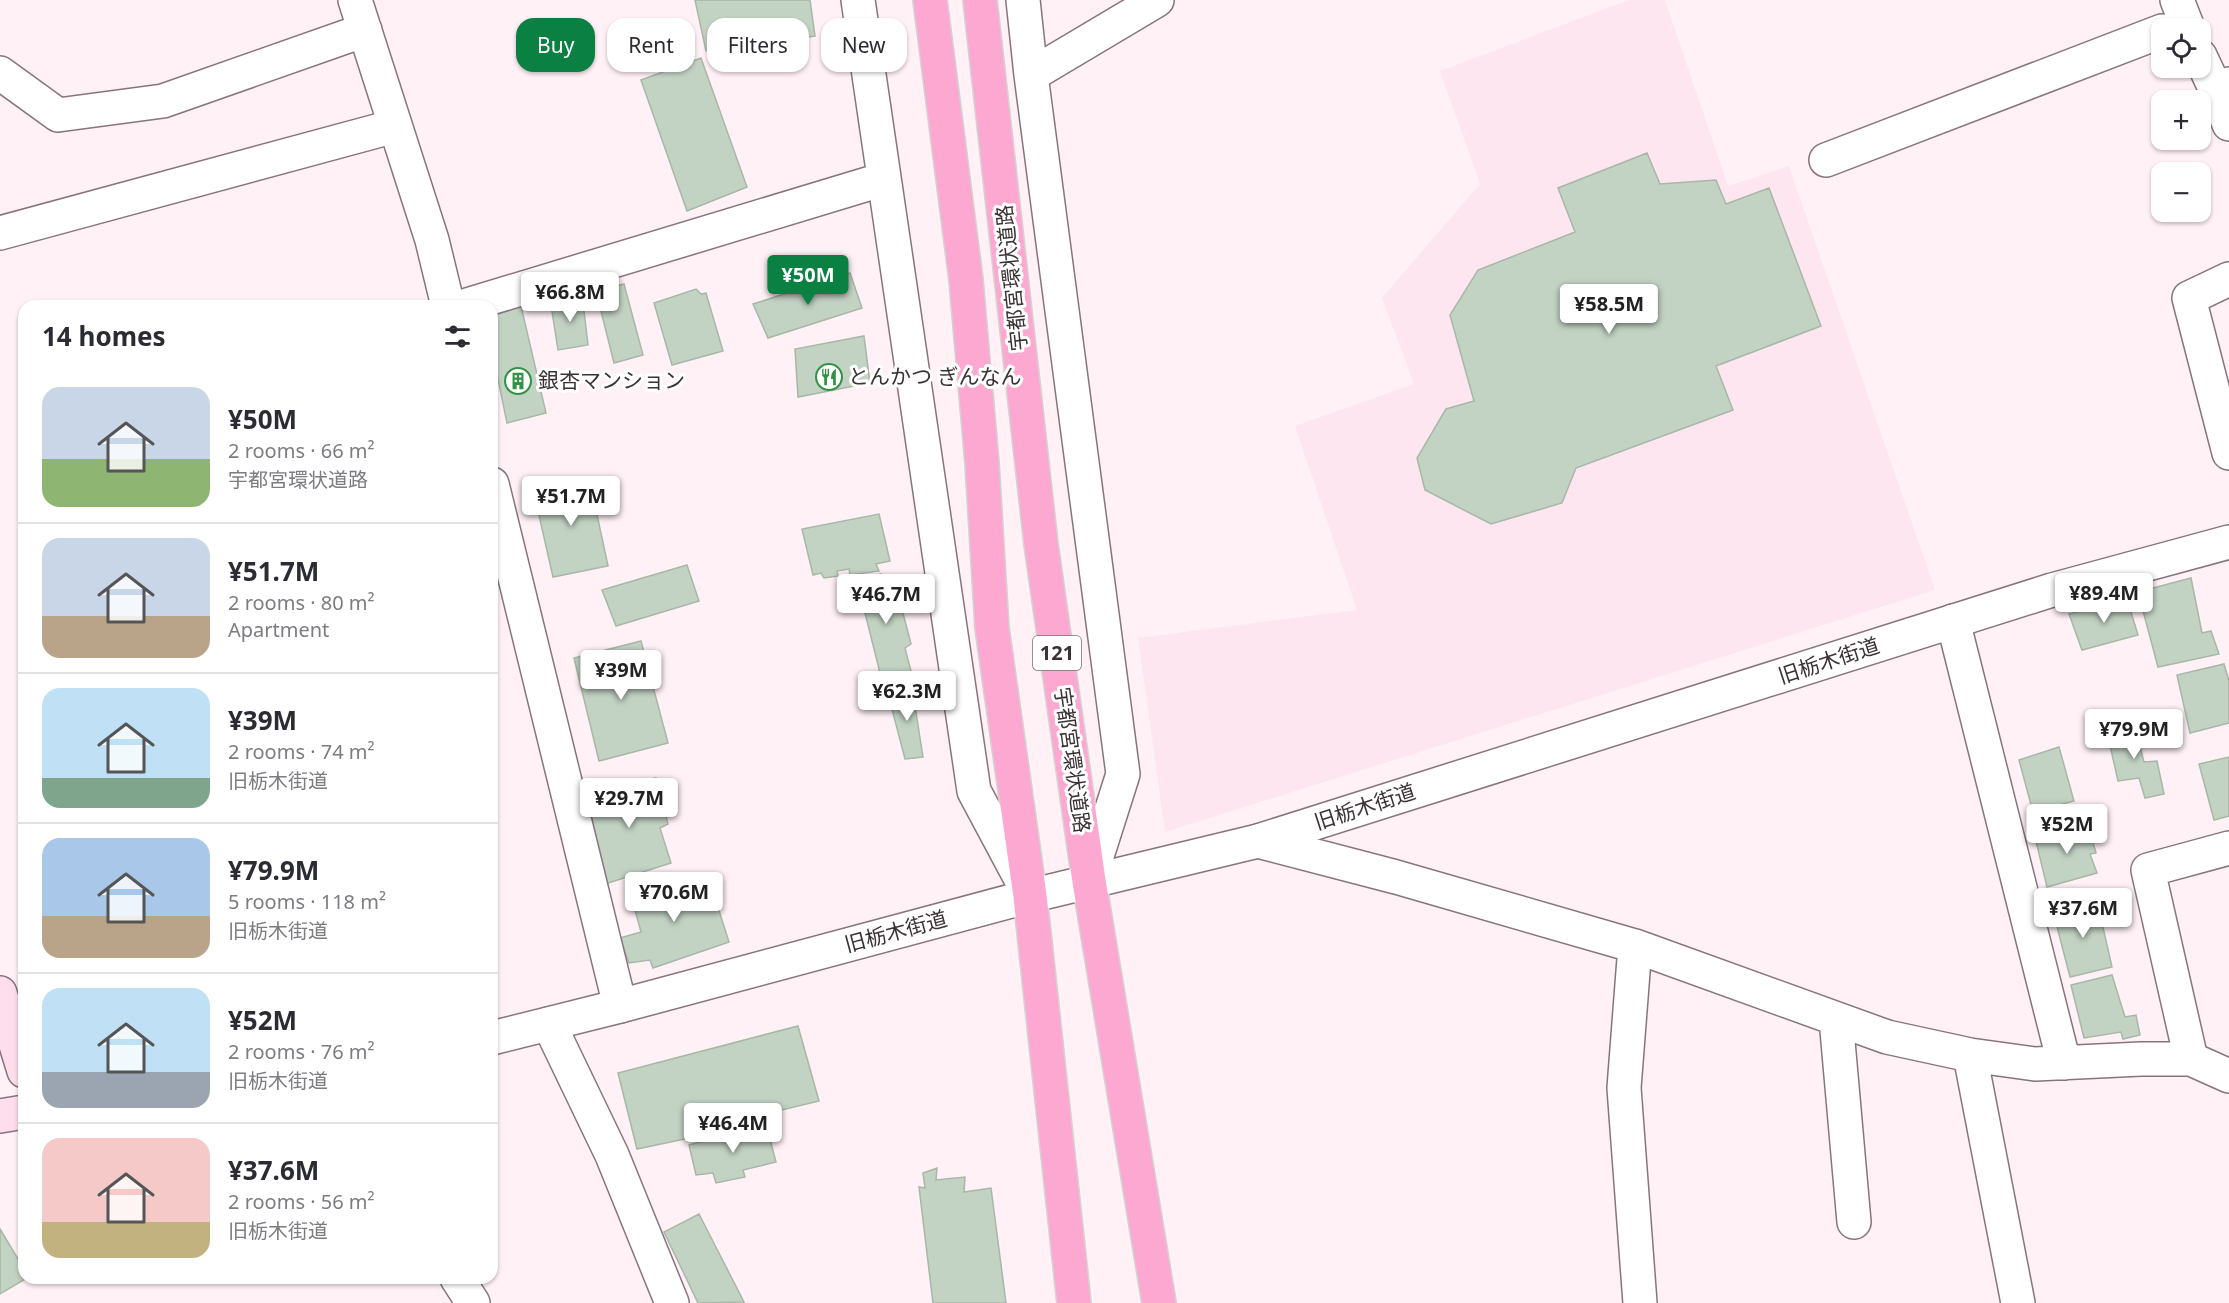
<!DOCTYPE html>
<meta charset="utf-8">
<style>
body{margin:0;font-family:"Noto Sans","Noto Sans JP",sans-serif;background:#f7f7f7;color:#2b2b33;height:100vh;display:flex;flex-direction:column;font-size:22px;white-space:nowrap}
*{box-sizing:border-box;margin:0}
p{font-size:20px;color:#7c7c81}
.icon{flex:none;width:33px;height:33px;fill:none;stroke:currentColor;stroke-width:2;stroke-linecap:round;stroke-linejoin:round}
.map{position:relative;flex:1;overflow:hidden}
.sheet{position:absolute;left:18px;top:300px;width:480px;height:984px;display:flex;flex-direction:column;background:#fff;border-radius:18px;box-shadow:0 2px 4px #0004}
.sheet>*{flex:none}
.hud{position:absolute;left:516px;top:18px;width:570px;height:54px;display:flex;gap:12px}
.buttons{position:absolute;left:2151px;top:18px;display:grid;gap:12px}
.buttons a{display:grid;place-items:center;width:60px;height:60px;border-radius:12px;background:#fff;box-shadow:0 2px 4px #0004;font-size:30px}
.price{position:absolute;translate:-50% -51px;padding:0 14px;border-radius:6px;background:#fff;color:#222;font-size:20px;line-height:39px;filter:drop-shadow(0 2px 3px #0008)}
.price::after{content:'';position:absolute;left:50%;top:36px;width:18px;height:14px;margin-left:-9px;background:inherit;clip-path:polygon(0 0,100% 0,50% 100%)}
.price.selected{background:#0b8043;color:#fff}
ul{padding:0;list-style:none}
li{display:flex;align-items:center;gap:18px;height:150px;padding:0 24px}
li+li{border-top:2px solid #e1e1e2}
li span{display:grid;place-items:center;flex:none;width:168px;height:120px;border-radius:18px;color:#555}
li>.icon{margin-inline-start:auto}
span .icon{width:72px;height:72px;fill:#fffc;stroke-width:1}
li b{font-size:26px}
h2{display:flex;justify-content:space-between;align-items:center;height:72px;padding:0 24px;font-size:26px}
.tag{padding:0 21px;border-radius:18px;background:#fff;box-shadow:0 2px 4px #0004;font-size:21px;line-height:54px}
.tag.selected{background:#0b8043;color:#fff}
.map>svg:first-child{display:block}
</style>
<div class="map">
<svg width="2229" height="1303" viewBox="0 0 2229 1303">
<rect width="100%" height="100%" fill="#fff1f6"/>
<!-- built -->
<path fill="#fee6f0" d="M1629 0H1665L1728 186 1789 166 1935 590 1165 832 1138 638 1357 610 1295 426 1414 384 1382 298 1480 184 1440 71Z"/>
<!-- building -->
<path fill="#c2d2c3" stroke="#a8b7a8" stroke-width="1.5" d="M695 0H810L815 36 706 51Z
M701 58 747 187 687 211 641 80Z
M1647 153 1660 184 1716 180 1726 204 1769 188 1821 326 1716 366 1733 410 1576 468 1562 503 1491 524 1425 490 1417 458 1446 409 1474 401 1450 315 1478 270 1575 232 1558 188Z
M850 273 862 308 768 338 753 304Z
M624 284 643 355 614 363 598 299 610 295 607 288Z
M696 289 701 294 706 293 723 351 672 365 654 303Z
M582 294 588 345 558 350 551 305 560 304 559 299Z
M521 306 546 413 507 423 492 350V314Z
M864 336 870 383 798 397 795 349Z
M589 477 608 566 553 577 533 489Z
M879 514 890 561 876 564 879 571 850 575 849 569 837 571 838 576 824 578 821 573 813 575 802 529Z
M687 565 699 601 616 626 602 590Z
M881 574 884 582 894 578 911 644 905 648 911 671 882 681 857 581Z
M2191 578 2202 633 2211 631 2219 654 2158 667 2138 592Z
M2127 599 2138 635 2082 650 2069 614Z
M641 641 668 743 599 761 574 658Z
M2224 664 2229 681V723L2190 733 2177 675Z
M912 687 923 757 905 759 888 694Z
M2141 724 2147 741 2139 743 2144 762 2157 761 2164 794 2145 798 2139 778 2118 781 2107 732Z
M2059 747 2074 801 2033 812 2019 760Z
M2229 757V816L2214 820 2199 764Z
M656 778 668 824 660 828 671 863 605 884 587 794Z
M2088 825 2096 853 2090 854 2097 873 2047 887 2035 837Z
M686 879 714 895 729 942 653 968 650 960 629 963 620 938 641 932 630 892Z
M2097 901 2112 967 2070 977 2053 911Z
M2112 975 2125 1017 2136 1015 2140 1035 2123 1039 2121 1032 2084 1038 2071 985Z
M798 1026 819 1101 690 1132V1138L637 1149 618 1073Z
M766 1124 776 1162 743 1170 745 1177 716 1183 713 1173 696 1175 689 1145Z
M937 1168 936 1180 965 1177 964 1192 991 1188 1006 1303H933L919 1187 925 1188 923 1173Z
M699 1214 744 1302 698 1303 664 1232Z
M0 1229 24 1269V1278H27L0 1294Z"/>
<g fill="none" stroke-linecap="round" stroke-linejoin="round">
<defs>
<path id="minor" d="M355 0 432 240 448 306
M858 0 974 791 1029 894
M1023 0 1031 75 1123 774 1089 881
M2177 0 2188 28
M2200 56 2215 88 2229 84
M0 73 58 115 163 101 365 30
M1031 75 1157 0
M2215 88 2229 124
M1826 160 2162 31
M0 233 395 126
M2229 279 2189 298 2229 453
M464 306 884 179
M492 484 620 1006
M1953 621 2064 1063
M1258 841 1396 877 1635 946 1887 1037 1970 1055 2035 1064 2141 1059H2191L2229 1076
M1635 946 1624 1088 1640 1303
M1836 1019 1854 1222
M549 1024 612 1155 672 1303
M1970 1055 2018 1303
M2191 1059 2148 870 2229 848
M457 1278 473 1303"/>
<path id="tertiary" d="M492 1038 620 1006 1030 896 1258 841 2052 590 2229 542"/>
<path id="secondary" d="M0 993 24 1071
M0 1116 24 1112"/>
<path id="trunk" d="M930 0 966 280 982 463 992 628 1030 896 1074 1303
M980 0 1041 544 1089 881 1159 1303"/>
</defs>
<!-- minor casing -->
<use href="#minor" stroke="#88747d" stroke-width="36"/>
<!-- tertiary casing -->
<use href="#tertiary" stroke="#88747d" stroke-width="36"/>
<!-- secondary casing -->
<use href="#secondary" stroke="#88747d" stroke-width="36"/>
<!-- trunk casing -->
<use href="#trunk" stroke="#d4d2d3" stroke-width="36"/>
<!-- minor -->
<use href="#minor" stroke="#fff" stroke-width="33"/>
<!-- tertiary -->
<use href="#tertiary" stroke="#fff" stroke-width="33"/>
<!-- secondary -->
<use href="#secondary" stroke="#fedeed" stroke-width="33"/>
<!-- trunk -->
<use href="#trunk" stroke="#fca8d0" stroke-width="33"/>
</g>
<!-- icons -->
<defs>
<symbol id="restaurant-ring" viewBox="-11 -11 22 22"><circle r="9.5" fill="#fff" stroke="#339245" stroke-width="1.5"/><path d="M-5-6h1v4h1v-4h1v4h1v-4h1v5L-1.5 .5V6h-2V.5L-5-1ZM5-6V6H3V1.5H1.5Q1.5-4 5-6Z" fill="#339245"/></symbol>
<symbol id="building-ring" viewBox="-11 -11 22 22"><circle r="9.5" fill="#fff" stroke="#339245" stroke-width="1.5"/><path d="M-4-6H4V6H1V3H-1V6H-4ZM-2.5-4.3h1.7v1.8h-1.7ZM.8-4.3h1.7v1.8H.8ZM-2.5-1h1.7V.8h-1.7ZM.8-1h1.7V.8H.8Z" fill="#339245"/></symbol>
</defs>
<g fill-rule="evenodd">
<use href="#restaurant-ring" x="814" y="362" width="30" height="30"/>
<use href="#building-ring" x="503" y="366" width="30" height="30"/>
</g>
<g text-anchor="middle" stroke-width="6" stroke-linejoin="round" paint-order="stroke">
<!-- shield labels -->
<rect fill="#fff" stroke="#767072" stroke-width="1.5" x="1033" y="636" width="48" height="34" rx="4.5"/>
<g font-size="20" font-weight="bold" fill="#3b3236">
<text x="1057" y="660">121</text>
</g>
<!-- street labels -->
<g font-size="21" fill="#3b3236" stroke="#fff">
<text transform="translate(1012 278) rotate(-96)" y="7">宇都宮環状道路</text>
<text transform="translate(1829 661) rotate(-18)" y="7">旧栃木街道</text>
<text transform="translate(1072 760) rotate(82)" y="7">宇都宮環状道路</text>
<text transform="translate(1365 807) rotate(-18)" y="7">旧栃木街道</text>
<text transform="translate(896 932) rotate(-15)" y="7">旧栃木街道</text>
</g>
<!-- poi labels -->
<g font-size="21" fill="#3b3236" stroke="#fff" text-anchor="start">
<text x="848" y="384">とんかつ ぎんなん</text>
<text x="538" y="388">銀杏マンション</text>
</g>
</g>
</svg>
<div class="buttons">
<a><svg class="icon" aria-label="locate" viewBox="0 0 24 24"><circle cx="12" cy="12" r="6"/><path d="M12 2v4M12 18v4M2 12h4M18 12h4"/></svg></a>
<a>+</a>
<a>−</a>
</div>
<b class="price selected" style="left:808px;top:306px">¥50M</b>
<b class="price" style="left:570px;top:323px">¥66.8M</b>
<b class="price" style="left:1609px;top:335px">¥58.5M</b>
<b class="price" style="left:571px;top:527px">¥51.7M</b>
<b class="price" style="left:2104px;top:624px">¥89.4M</b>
<b class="price" style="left:886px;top:625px">¥46.7M</b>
<b class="price" style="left:621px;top:701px">¥39M</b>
<b class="price" style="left:907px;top:722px">¥62.3M</b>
<b class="price" style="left:2134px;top:760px">¥79.9M</b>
<b class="price" style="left:629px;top:829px">¥29.7M</b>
<b class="price" style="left:2067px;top:855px">¥52M</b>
<b class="price" style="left:674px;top:923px">¥70.6M</b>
<b class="price" style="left:2083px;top:939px">¥37.6M</b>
<b class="price" style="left:733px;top:1154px">¥46.4M</b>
<div class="hud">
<a class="tag selected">Buy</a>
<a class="tag">Rent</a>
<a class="tag">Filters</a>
<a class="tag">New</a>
</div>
<section class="sheet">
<h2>14 homes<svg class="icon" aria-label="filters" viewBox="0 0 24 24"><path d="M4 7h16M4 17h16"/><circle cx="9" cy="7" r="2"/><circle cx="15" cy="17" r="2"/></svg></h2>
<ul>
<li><span style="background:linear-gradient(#c9d6e8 60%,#8fb573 0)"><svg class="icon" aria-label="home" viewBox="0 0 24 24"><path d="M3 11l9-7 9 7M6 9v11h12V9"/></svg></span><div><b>¥50M</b><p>2 rooms · 66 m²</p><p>宇都宮環状道路</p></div></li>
<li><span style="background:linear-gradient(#c9d6e8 65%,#b9a48a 0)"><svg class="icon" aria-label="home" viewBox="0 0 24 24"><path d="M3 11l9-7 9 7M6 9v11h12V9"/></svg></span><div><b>¥51.7M</b><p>2 rooms · 80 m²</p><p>Apartment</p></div></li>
<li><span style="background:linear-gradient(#bfe0f5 75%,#7fa58c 0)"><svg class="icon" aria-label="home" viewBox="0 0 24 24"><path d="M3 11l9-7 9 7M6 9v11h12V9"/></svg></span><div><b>¥39M</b><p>2 rooms · 74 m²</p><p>旧栃木街道</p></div></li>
<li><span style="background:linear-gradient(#a9c7e8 65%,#b9a48a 0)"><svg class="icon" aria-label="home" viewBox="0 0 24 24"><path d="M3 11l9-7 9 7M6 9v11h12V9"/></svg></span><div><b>¥79.9M</b><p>5 rooms · 118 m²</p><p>旧栃木街道</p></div></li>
<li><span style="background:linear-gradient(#bfe0f5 70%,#9aa5b1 0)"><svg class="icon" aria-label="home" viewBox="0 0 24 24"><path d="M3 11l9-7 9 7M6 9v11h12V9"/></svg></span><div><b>¥52M</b><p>2 rooms · 76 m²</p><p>旧栃木街道</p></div></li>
<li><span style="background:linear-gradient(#f6c9c9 70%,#c2b280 0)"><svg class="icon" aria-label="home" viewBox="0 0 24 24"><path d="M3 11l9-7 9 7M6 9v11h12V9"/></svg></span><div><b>¥37.6M</b><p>2 rooms · 56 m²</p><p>旧栃木街道</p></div></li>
</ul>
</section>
</div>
